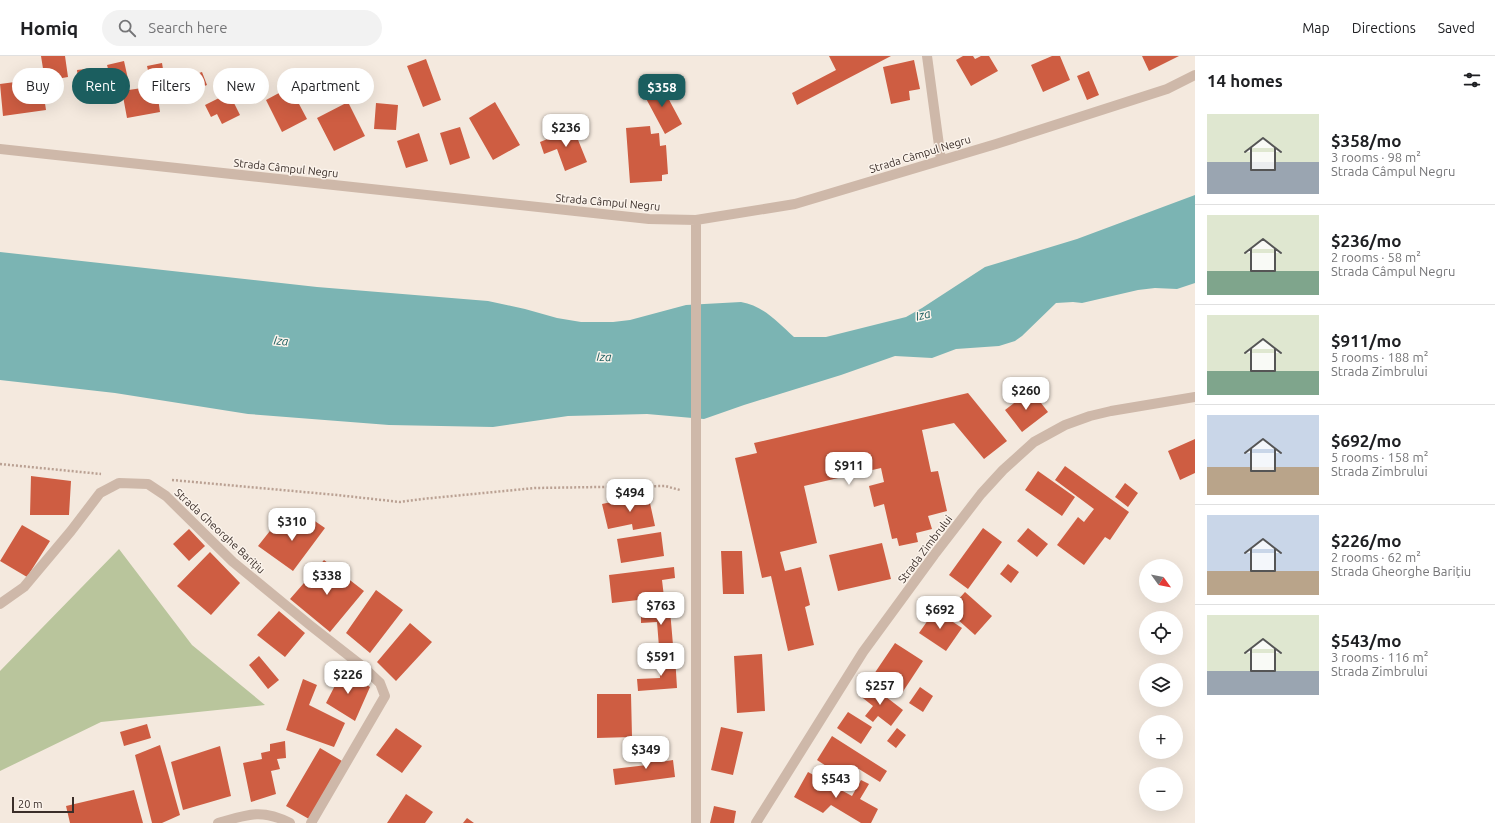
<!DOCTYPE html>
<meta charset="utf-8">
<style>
body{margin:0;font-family:Ubuntu,sans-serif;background:#f2f2f2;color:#202124;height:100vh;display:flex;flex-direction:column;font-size:15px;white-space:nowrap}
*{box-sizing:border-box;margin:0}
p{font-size:13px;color:#757577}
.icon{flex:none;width:22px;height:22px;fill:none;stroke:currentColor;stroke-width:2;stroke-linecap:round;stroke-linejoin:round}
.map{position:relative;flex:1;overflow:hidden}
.drawer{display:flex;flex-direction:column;background:#fff;width:300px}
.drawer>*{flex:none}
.hud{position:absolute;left:12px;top:12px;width:380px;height:36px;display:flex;gap:8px}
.needle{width:26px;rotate:123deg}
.controls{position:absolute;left:1139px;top:503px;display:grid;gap:8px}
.controls a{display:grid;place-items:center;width:44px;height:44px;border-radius:50%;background:#fff;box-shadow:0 4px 16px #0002;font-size:20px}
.scale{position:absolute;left:12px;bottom:10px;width:62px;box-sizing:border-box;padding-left:4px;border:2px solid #3a2e29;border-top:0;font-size:11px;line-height:14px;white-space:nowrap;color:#3a2e29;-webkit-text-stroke:3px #fbf3eb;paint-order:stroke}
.price{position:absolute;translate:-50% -34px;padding:0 9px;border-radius:8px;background:#fff;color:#222;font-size:13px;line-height:26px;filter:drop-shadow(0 1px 2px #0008)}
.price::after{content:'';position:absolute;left:50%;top:24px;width:12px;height:9px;margin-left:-6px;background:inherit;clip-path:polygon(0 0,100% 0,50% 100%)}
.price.active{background:#1b5e5f;color:#fff}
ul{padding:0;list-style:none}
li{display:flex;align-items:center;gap:12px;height:100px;padding:0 12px}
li+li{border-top:1px solid #e0e0e0}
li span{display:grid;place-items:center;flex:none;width:112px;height:80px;border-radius:0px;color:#555}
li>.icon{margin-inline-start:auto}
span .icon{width:48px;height:48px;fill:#fffc;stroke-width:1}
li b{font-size:17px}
h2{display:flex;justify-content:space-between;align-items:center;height:48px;padding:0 12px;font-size:17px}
.pill{padding:0 14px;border-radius:18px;background:#fff;box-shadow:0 4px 16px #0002;font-size:14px;line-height:36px}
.pill.active{background:#1b5e5f;color:#fff}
header{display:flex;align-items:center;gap:24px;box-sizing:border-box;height:56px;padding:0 20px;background:#fff;border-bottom:1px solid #e0e0e0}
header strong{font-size:19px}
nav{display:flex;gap:22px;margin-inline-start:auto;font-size:14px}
.search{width:280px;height:36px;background:#f2f2f2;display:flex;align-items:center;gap:10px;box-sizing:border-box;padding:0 14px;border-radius:22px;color:#757577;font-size:15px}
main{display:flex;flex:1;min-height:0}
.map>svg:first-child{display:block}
</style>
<header>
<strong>Homiq</strong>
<div class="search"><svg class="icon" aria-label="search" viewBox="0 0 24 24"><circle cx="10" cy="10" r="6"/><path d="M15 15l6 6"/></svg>Search here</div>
<nav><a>Map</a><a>Directions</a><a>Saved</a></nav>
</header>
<main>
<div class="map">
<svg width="1195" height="767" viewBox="0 0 1195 767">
<rect width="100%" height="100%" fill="#f4e9de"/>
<!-- green -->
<path fill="#b9c59c" d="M119 493 192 589 265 649 101 666 0 715V615Z"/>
<!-- water -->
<path fill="#7bb4b3" d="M1195 139V227L1177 233 1155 232 1138 234 1082 247 1073 246 1056 247 1022 280 1015 285 999 290 956 293 932 302 895 300 841 319 744 349 704 363 647 358 568 360 493 371 389 369 248 358 115 337 0 324V196L317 231 488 245 525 253 557 262 581 266H613L630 264 686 249 741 246C764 250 778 267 794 281H826L906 261 922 252 985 211 1077 183Z"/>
<!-- building -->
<path fill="#ce5d42" d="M41 0H65L68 21 45 25Z
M829 0H891L797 49 792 37 836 14Z
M963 0H973L975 3 981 0H989L998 15 971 30 956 4Z
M1052 0H1060L1070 24 1043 36 1031 9Z
M1142 0H1179L1149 15Z
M426 3 441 44 423 51 407 10Z
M914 4 920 33 909 35 910 44 891 48 883 11Z
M124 5 128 23 112 27 107 9Z
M162 7 165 25 151 28 147 10Z
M94 12 98 38 80 41 77 14Z
M1089 15 1099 39 1087 44 1077 20Z
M202 16 207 29 192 35 187 21Z
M30 24 31 36 43 34 46 54 3 60 0 28Z
M659 25 682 68 665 78 642 35Z
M290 31 307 63 282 76 266 44Z
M142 32 144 44 158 42 160 56 127 62 122 35Z
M229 37 240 59 222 68 217 58 211 61 205 49Z
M348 46 365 80 334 95 317 62Z
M495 46 520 89 493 104 469 62Z
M376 47 398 49 396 74 374 73Z
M572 69 587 106 565 115 557 93 544 98 540 86 555 80 554 76Z
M650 70 651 78 659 77 660 90 666 89 668 118 662 119V125L630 127 626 72Z
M460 71 470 102 450 109 440 77Z
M419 77 428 105 406 112 397 85Z
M1031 334 1048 356 1022 376 1005 354Z
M968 337 1007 385 984 403 954 367 922 374 931 416 938 415 947 455 928 460 932 473 916 477 918 486 899 490 897 482 892 483 884 448 874 451 869 430 884 426 881 412 804 430 817 487 780 496 785 515 801 511 810 549 805 551 814 589 788 595 771 520 762 522 735 402 757 397 754 387Z
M1195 383V417L1180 424 1168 395Z
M1065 410 1129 456 1110 484 1105 481 1084 509 1057 489 1078 461 1084 466 1094 453 1055 424Z
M1038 415 1075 441 1062 460 1025 434Z
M31 420 71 425 69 459H30Z
M1125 427 1138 437 1128 451 1115 441Z
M648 438 655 470 633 474 632 468 608 473 602 448Z
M306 459 325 472 293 515 258 490 277 466 292 476Z
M22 469 50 485 27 521 0 505Z
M983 472 1002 486 968 533 949 519Z
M1028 472 1048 488 1037 501 1017 485Z
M189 473 205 490 189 505 173 488Z
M661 476 664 500 621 507 617 483Z
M882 487 891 523 838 535 829 499Z
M721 495H742L744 538H723Z
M210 496 240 527 211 559 177 530Z
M324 504 364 535 330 576 290 543Z
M1008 508 1019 516 1011 527 1000 518Z
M674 511 675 522 662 524 664 541 612 547 609 519Z
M376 534 403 554 370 597 346 577Z
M965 536 992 560 975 579 948 555Z
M670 554 673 589 659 591 657 566 641 567V557Z
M935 554 962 572 946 595 919 577Z
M279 555 305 577 285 601 257 579Z
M410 567 432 586 396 625 377 606Z
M895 587 923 605 902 637 874 618Z
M762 598 765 655 737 657 734 600Z
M259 600 279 624 268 633 249 609Z
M675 600 677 632 638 635 637 623 660 622 659 601Z
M343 614 370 631 355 665 326 647Z
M303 623 317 629 309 649 345 667 334 691 286 674Z
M868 627 903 654 891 670 878 660 873 666 865 660 873 650 859 639Z
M920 631 933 640 923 656 909 647Z
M597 638H631L632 681 597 682Z
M848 656 872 671 861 688 837 672Z
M147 668 151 682 124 690 120 676Z
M721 671 743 676 733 719 711 714Z
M396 672 422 690 402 717 376 699Z
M897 672 906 679 896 692 887 685Z
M832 680 887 715 880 726 854 710 846 723 817 704Z
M285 685 286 702 277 703 280 713 271 715 276 738 251 746 243 707 262 703 261 697 270 695V688Z
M160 689 180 759 162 767H152L135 699Z
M220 690 231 740 183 754 171 706Z
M659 691 661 706 673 704 675 721 615 729 613 713 647 709 645 693Z
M320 692 342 705 309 763 286 750Z
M808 716 852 740 861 724 869 728 860 743 878 753 871 767H861L831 749 823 757 794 741Z
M134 734 143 767H70L66 750Z
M406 738 433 756 425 767H387Z
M714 750 736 755 734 767H710Z
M467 762 474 767H463Z"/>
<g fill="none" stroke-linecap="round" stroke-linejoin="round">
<!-- path -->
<path stroke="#baa193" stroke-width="2.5" stroke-dasharray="2 2" stroke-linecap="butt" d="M0 408 101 418
M172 424 337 439 400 446 422 443 535 432 665 430 680 434"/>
<!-- minor -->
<path stroke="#ceb8a9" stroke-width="10" d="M927 0 941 104
M0 93 649 163 696 164 795 148 996 88 1167 33 1195 19
M696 164V767
M0 548 24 531 71 475 100 437 119 427 148 428 166 440 233 506 311 570 362 610 380 627 385 640 311 767
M218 767C246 759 261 752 290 767
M756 767 863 596 934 499 981 438 1003 414 1034 386 1065 369 1090 360 1111 355 1195 341"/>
</g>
<g text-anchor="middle" stroke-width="3" stroke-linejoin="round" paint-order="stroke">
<!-- street labels -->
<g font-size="11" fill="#3a2e29" stroke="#fbf3eb">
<text transform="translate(920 98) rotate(-17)" y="4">Strada Câmpul Negru</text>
<text transform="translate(286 112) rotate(6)" y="4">Strada Câmpul Negru</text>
<text transform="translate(608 146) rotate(5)" y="4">Strada Câmpul Negru</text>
<text transform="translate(220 475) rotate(43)" y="4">Strada Gheorghe Barițiu</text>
<text transform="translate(925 493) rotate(-53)" y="4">Strada Zimbrului</text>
</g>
<!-- water labels -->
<g font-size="12" font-style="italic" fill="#1b5e5f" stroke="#fbf3eb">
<text transform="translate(923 259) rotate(-14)" y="4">Iza</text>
<text transform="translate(281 285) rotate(6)" y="4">Iza</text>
<text transform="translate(604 301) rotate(1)" y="4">Iza</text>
</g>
</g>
</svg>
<div class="controls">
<a><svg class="needle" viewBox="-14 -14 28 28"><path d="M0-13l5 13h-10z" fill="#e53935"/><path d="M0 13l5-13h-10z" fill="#757577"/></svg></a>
<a><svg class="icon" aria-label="locate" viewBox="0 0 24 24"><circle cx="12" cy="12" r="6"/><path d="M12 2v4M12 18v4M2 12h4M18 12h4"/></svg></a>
<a><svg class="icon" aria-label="layers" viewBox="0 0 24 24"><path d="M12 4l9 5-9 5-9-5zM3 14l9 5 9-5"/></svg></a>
<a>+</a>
<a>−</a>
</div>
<div class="scale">20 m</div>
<b class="price active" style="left:662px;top:52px">$358</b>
<b class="price" style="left:566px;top:92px">$236</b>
<b class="price" style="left:1026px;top:355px">$260</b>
<b class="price" style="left:849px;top:430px">$911</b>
<b class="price" style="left:630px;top:457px">$494</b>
<b class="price" style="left:292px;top:486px">$310</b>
<b class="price" style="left:327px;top:540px">$338</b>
<b class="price" style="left:661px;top:570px">$763</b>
<b class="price" style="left:940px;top:574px">$692</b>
<b class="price" style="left:661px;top:621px">$591</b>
<b class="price" style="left:348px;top:639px">$226</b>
<b class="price" style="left:880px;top:650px">$257</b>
<b class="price" style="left:646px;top:714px">$349</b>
<b class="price" style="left:836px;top:743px">$543</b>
<div class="hud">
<a class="pill">Buy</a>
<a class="pill active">Rent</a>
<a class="pill">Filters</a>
<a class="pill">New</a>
<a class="pill">Apartment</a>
</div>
</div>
<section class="drawer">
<h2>14 homes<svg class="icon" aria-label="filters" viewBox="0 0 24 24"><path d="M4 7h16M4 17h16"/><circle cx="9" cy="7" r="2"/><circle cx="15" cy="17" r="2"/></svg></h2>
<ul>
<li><span style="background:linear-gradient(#dfe7d0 60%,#9aa5b1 0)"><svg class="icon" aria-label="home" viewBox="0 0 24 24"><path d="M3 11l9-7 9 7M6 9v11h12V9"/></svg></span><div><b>$358/mo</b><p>3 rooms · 98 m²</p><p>Strada Câmpul Negru</p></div></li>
<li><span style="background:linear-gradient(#dfe7d0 70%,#7fa58c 0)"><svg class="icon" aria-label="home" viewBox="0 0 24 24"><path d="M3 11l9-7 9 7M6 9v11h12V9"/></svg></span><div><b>$236/mo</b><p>2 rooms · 58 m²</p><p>Strada Câmpul Negru</p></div></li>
<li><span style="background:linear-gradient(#dfe7d0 70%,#7fa58c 0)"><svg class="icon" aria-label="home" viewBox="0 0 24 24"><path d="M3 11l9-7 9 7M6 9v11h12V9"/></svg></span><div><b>$911/mo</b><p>5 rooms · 188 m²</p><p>Strada Zimbrului</p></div></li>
<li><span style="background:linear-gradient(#c9d6e8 65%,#b9a48a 0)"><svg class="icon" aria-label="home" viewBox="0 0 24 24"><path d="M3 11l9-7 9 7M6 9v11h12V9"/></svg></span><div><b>$692/mo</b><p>5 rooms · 158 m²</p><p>Strada Zimbrului</p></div></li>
<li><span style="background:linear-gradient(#c9d6e8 70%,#b9a48a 0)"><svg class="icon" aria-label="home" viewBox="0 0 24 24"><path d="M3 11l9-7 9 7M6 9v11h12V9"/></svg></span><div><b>$226/mo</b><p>2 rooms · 62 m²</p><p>Strada Gheorghe Barițiu</p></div></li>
<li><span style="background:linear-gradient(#dfe7d0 70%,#9aa5b1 0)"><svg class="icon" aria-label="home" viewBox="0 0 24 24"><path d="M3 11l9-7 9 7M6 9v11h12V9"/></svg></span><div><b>$543/mo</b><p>3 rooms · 116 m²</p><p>Strada Zimbrului</p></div></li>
</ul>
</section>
</main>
